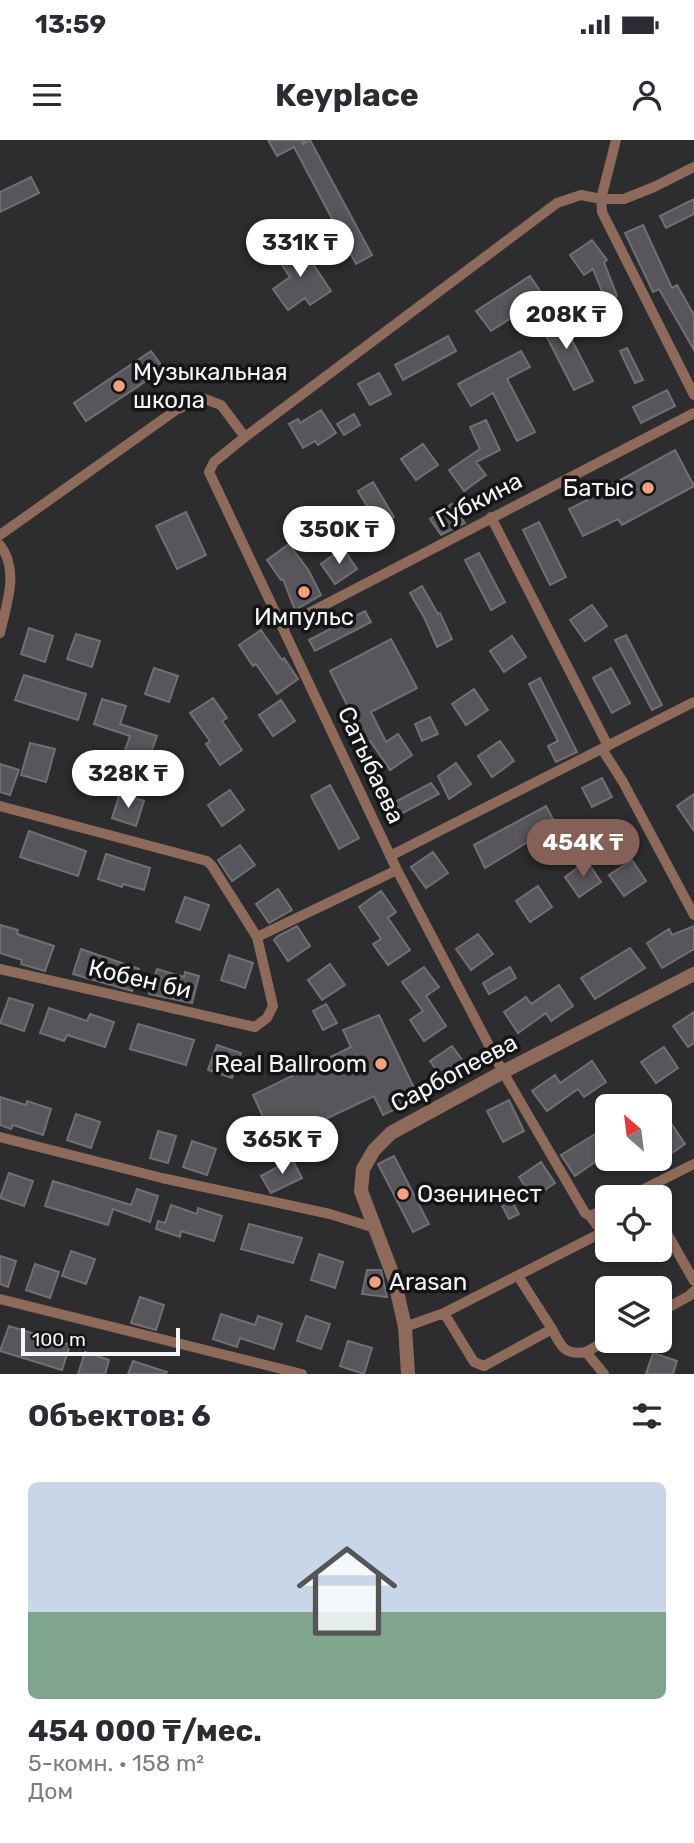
<!DOCTYPE html>
<html lang="ru">
<meta charset="utf-8">
<style>
body{margin:0;font-family:Rubik,sans-serif;background:#f7f7f7;color:#2b2b33;height:100vh;display:flex;flex-direction:column;font-size:26px;white-space:nowrap}
*{box-sizing:border-box;margin:0}
p{font-size:23px;color:#7c7c81}
.icon{flex:none;width:38px;height:38px;fill:none;stroke:currentColor;stroke-width:2;stroke-linecap:round;stroke-linejoin:round}
.map{position:relative;height:1234px;overflow:hidden}
.drawer{display:flex;flex-direction:column;background:#fff;flex:1}
.drawer>*{flex:none}
.needle{width:46px;rotate:332deg}
.tools{position:absolute;left:595px;top:954px;display:grid;gap:14px}
.tools a{display:grid;place-items:center;width:77px;height:77px;border-radius:10px;background:#fff;box-shadow:0 2px 5px #0004;font-size:35px}
.scale{position:absolute;left:21px;bottom:18px;width:159px;box-sizing:border-box;padding-left:7px;border:4px solid #f5f4f7;border-top:0;font-size:19px;line-height:24px;white-space:nowrap;color:#f5f4f7;-webkit-text-stroke:5px #151416;paint-order:stroke}
.price{position:absolute;translate:-50% -60px;padding:0 16px;border-radius:24px;background:#fff;color:#222;font-size:23px;line-height:46px;filter:drop-shadow(0 2px 4px #0008)}
.price::after{content:'';position:absolute;left:50%;top:42px;width:21px;height:16px;margin-left:-10px;background:inherit;clip-path:polygon(0 0,100% 0,50% 100%)}
.price.current{background:#856056;color:#fff}
ul{padding:0;list-style:none}
li{display:grid;align-content:center;gap:14px;height:371px;padding:0 28px}
li+li{border-top:2px solid #e1e1e2}
li span{display:grid;place-items:center;height:217px;border-radius:10px;color:#555}
li>.icon{margin-inline-start:auto}
span .icon{width:126px;height:126px;fill:#fffc;stroke-width:1}
li b{font-size:30px}
h2{display:flex;justify-content:space-between;align-items:center;height:84px;padding:0 28px;font-size:30px}
.status{display:flex;justify-content:space-between;align-items:center;height:49px;padding:0 35px;background:#fff;direction:ltr}
.status svg{height:19px;fill:currentColor}
header{display:flex;justify-content:space-between;align-items:center;height:91px;padding:0 28px;background:#fff;font-size:32px;font-weight:700}
.map>svg:first-child{display:block}
</style>
<div class="status"><b>13:59</b><svg viewBox="0 0 49 12"><path d="M0 12V9h3v3zM5 12V6h3v6zM10 12V3h3v9zM15 12V0h3v12zM26 1h20v11H26zM47 4h2v5h-2z"/></svg></div>
<header><svg class="icon" aria-label="menu" viewBox="0 0 24 24"><path d="M4 6h16M4 12h16M4 18h16"/></svg>Keyplace<svg class="icon" aria-label="person" viewBox="0 0 24 24"><circle cx="12" cy="8" r="4"/><path d="M4 21q1-7 8-7t8 7"/></svg></header>
<div class="map">
<svg width="694" height="1234" viewBox="0 0 694 1234">
<rect width="100%" height="100%" fill="#2d2c2f"/>
<!-- building -->
<path fill="#58565a" stroke="#716f73" stroke-width="2" d="M268 0H306L302 2 303 4 310 0 372 115 356 124 294 7 277 16Z
M31 37 39 53 0 72V52Z
M694 59V74L666 88 660 76Z
M643 85 672 148 677 145 694 175V210L659 149 653 152 625 93Z
M592 100 607 120 604 122 617 156 606 161 593 129 584 135 570 115Z
M299 103 331 151 310 165 305 158 288 170 273 149 290 137 277 118Z
M530 136 544 157 491 191 476 171Z
M557 171 593 241 574 250 538 180Z
M448 196 456 211 403 240 395 225Z
M627 208 643 240 635 243 620 211Z
M151 211 164 229 86 281 74 263Z
M521 211 530 227 507 239 535 292 517 301 493 253 471 266 458 244Z
M379 233 391 254 370 265 358 244Z
M667 250 675 266 641 283 633 267Z
M321 270 336 293 318 305 315 301 303 308 289 284 298 279 300 283Z
M354 274 360 285 344 295 337 284Z
M486 280 500 310 476 322 486 335 464 351 449 330 480 309 470 287Z
M423 304 438 325 416 340 401 319Z
M675 310 694 346 622 385 618 379 583 396 569 369 604 352 602 350Z
M373 342 394 377 379 386 358 351Z
M452 364 465 383 441 395 430 379Z
M186 372 206 415 177 429 156 386Z
M539 382 566 437 550 445 523 390Z
M289 404 309 431 321 455 295 470 283 439 281 440 267 420Z
M343 408 357 429 335 444 321 424Z
M479 413 505 462 491 470 465 420Z
M422 446 438 474 440 473 452 499 437 507 425 479 410 453Z
M592 465 607 486 585 501 570 480Z
M365 471 371 482 315 511 309 500Z
M29 488 53 496 45 522 21 514Z
M261 490 282 520 284 518 298 539 277 554 256 524 253 526 239 505Z
M76 494 100 501 92 527 67 519Z
M626 495 662 565 652 570 615 500Z
M512 496 526 517 504 532 490 511Z
M391 499 417 548 371 572 386 602 398 594 412 615 390 630 370 601 366 603 330 531Z
M154 528 178 536 169 562 145 554Z
M611 528 630 563 612 573 593 538Z
M24 535 86 554 78 580 15 560Z
M540 538 577 612 556 622 548 606 558 601 529 544Z
M474 549 488 570 466 585 452 564Z
M213 558 227 578 222 581 242 610 220 625 206 604 210 601 190 573Z
M102 559 126 566 120 584 157 596 148 621 124 613 130 596 94 584Z
M281 560 295 581 273 596 259 575Z
M430 577 438 594 422 601 415 584Z
M500 601 514 621 492 637 478 616Z
M30 603 55 609 46 642 21 635Z
M86 613 110 621 101 646 77 638Z
M456 623 471 644 449 659 438 636Z
M0 624 19 630 10 655 0 652Z
M602 638 612 657 592 667 582 648Z
M431 643 439 654 401 674 395 662Z
M330 645 359 698 339 709 311 656Z
M230 650 244 670 222 686 208 665Z
M120 653 144 661 136 686 112 678Z
M694 654V691L677 666Z
M546 666 556 685 485 728 474 705Z
M29 691 86 711 78 736 20 717Z
M240 705 255 725 232 741 218 720Z
M433 712 448 733 426 748 411 727Z
M106 714 150 728 144 750 123 744 122 747 98 739Z
M632 720 646 741 624 756 609 735Z
M587 721 601 742 579 757 565 737Z
M538 746 552 767 530 782 516 761Z
M278 749 292 770 269 783 256 764Z
M381 751 396 772 388 778 410 810 388 825 373 804 381 799 359 767Z
M185 757 209 765 200 790 176 782Z
M0 785 18 790 17 794 54 806 45 831 21 824 22 820 0 813Z
M297 786 310 806 288 821 274 800 278 796Z
M694 786V809L662 828 647 803 669 789 672 795Z
M478 794 493 814 471 830 456 809Z
M630 808 645 828 595 859 581 838Z
M81 809 139 829 132 851 73 834Z
M229 815 253 823 245 848 221 840Z
M330 824 345 845 322 860 308 840Z
M424 827 439 847 426 856 446 886 424 901 410 880 423 871 402 842Z
M510 827 516 838 489 854 483 843Z
M157 829 184 837 185 832 199 836 192 863 149 854Z
M559 845 573 866 551 881 546 873 518 893 504 872 526 857 531 864Z
M9 858 33 865 24 891 0 883Z
M326 864 337 883 323 890 313 871Z
M49 868 87 881 90 874 114 882 105 907 67 895 64 901 40 893Z
M694 872V903L688 907 673 886Z
M379 875 419 958 383 975 374 956 275 1003 253 955 351 907 343 890Z
M138 884 194 900 186 925 130 909Z
M217 905 241 913 232 938 208 930Z
M452 906 467 926 445 942 430 921Z
M664 907 678 928 656 943 641 922Z
M592 921 606 942 584 957 578 949 547 971 532 951 555 935 560 943Z
M0 957 26 965 27 961 51 969 43 995 13 985 11 989 0 985Z
M509 960 524 991 503 1002 487 971Z
M76 974 100 982 91 1008 67 1000Z
M671 983 685 1004 663 1019 660 1014V991Z
M607 987V1025L602 1017 575 1036 561 1015Z
M158 991 176 996 168 1023 150 1018Z
M192 1001 216 1009 207 1035 183 1027Z
M394 1016 429 1084 413 1092 378 1024Z
M292 1019 302 1038 271 1053 261 1036Z
M541 1022 555 1043 533 1058 519 1037Z
M9 1033 33 1041 24 1066 0 1058Z
M53 1041 131 1065 137 1049 158 1056 150 1082 113 1069 108 1085 45 1066Z
M508 1054 519 1074 509 1079 499 1060Z
M171 1065 197 1074 198 1068 222 1076 214 1101 181 1091 180 1097 156 1089 158 1081 165 1083Z
M249 1084 302 1098 293 1123 241 1109Z
M71 1111 95 1119 86 1144 62 1136Z
M319 1114 343 1122 335 1148 311 1140Z
M0 1116 16 1121 8 1147 0 1144Z
M35 1124 59 1132 50 1158 26 1150Z
M367 1130H381L387 1157 362 1154Z
M140 1157 164 1165 156 1190 131 1183Z
M221 1174 255 1185 258 1176 282 1184 274 1209 240 1198 237 1207 213 1199Z
M306 1176 330 1184 321 1209 297 1201Z
M9 1186 70 1205 62 1230 0 1211Z
M348 1201 372 1208 364 1234 340 1226Z
M85 1212 109 1220 105 1234H78Z
M653 1213 677 1221 673 1234H646Z
M133 1221 167 1232 166 1234H128Z"/>
<g fill="none" stroke-linecap="round" stroke-linejoin="round">
<!-- minor -->
<path stroke="#8e6a5a" stroke-width="10" d="M616 0 601 59 602 72 694 255
M491 377 608 606
M0 395 176 270 202 258 221 265 245 297
M0 405C20 431 6 465 0 493
M284 486 694 273
M602 609 623 642 694 775
M0 666 207 721 212 726 257 797 273 866 267 878 255 887 0 829
M390 716 694 562
M257 797 397 730
M0 997 162 1038 330 1074 375 1088
M628 1057 694 1024
M590 1076 607 1068
M660 1081 694 1141
M602 1092 590 1076 585 1073 503 932 397 730 209 332 214 322 245 297 557 63 581 55 601 59H624L654 47 694 27
M518 1136 552 1189
M0 1159 302 1234
M660 1172 689 1156 694 1151
M444 1173 474 1222 484 1226 552 1189C561 1206 564 1216 586 1212
M405 1187 444 1173 607 1090
M604 1234 586 1212 608 1200"/>
<!-- tertiary -->
<path stroke="#8e6a5a" stroke-width="14" d="M408 1234 405 1187 394 1138 361 1051 363 1029 374 1010 391 993 503 932 694 834"/>
</g>
<!-- markers -->
<g fill="#f2a080" stroke="#151416" stroke-width="2.5">
<circle cx="119" cy="246" r="7"/>
<circle cx="648" cy="348" r="7"/>
<circle cx="304" cy="452" r="7"/>
<circle cx="381" cy="924" r="7"/>
<circle cx="403" cy="1054" r="7"/>
<circle cx="375" cy="1142" r="7"/>
</g>
<g text-anchor="middle" stroke-width="7" stroke-linejoin="round" paint-order="stroke">
<!-- poi labels -->
<g font-size="24" fill="#f5f4f7" stroke="#151416" text-anchor="start">
<text x="133" y="240">Музыкальная<tspan x="133" dy="28">школа</tspan></text>
<text x="634" y="356" text-anchor="end">Батыс</text>
<text x="304" y="485" text-anchor="middle">Импульс</text>
<text x="367" y="932" text-anchor="end">Real Ballroom</text>
<text x="417" y="1062">Озенинест</text>
<text x="389" y="1150">Arasan</text>
</g>
<!-- street labels -->
<g font-size="24" fill="#f5f4f7" stroke="#151416">
<text transform="translate(479 360) rotate(-27)" y="8">Губкина</text>
<text transform="translate(371 625) rotate(65)" y="8">Сатыбаева</text>
<text transform="translate(140 839) rotate(13)" y="8">Кобен би</text>
<text transform="translate(454 933) rotate(-28)" y="8">Сарбопеева</text>
</g>
</g>
</svg>
<div class="tools">
<a><svg class="needle" viewBox="-14 -14 28 28"><path d="M0-13l5 13h-10z" fill="#e53935"/><path d="M0 13l5-13h-10z" fill="#7c7c81"/></svg></a>
<a><svg class="icon" aria-label="locate" viewBox="0 0 24 24"><circle cx="12" cy="12" r="6"/><path d="M12 2v4M12 18v4M2 12h4M18 12h4"/></svg></a>
<a><svg class="icon" aria-label="layers" viewBox="0 0 24 24"><path d="M12 4l9 5-9 5-9-5zM3 14l9 5 9-5"/></svg></a>
</div>
<div class="scale">100 m</div>
<b class="price" style="left:300px;top:139px">331K ₸</b>
<b class="price" style="left:566px;top:211px">208K ₸</b>
<b class="price" style="left:339px;top:426px">350K ₸</b>
<b class="price" style="left:128px;top:670px">328K ₸</b>
<b class="price current" style="left:583px;top:739px">454K ₸</b>
<b class="price" style="left:282px;top:1036px">365K ₸</b>
</div>
<section class="drawer">
<h2>Объектов: 6<svg class="icon" aria-label="filters" viewBox="0 0 24 24"><path d="M4 7h16M4 17h16"/><circle cx="9" cy="7" r="2"/><circle cx="15" cy="17" r="2"/></svg></h2>
<ul>
<li><span style="background:linear-gradient(#c9d6e8 60%,#7fa58c 0)"><svg class="icon" aria-label="home" viewBox="0 0 24 24"><path d="M3 11l9-7 9 7M6 9v11h12V9"/></svg></span><div><b>454 000 ₸/мес.</b><p>5-комн. · 158 m²</p><p>Дом</p></div></li>
</ul>
</section>
